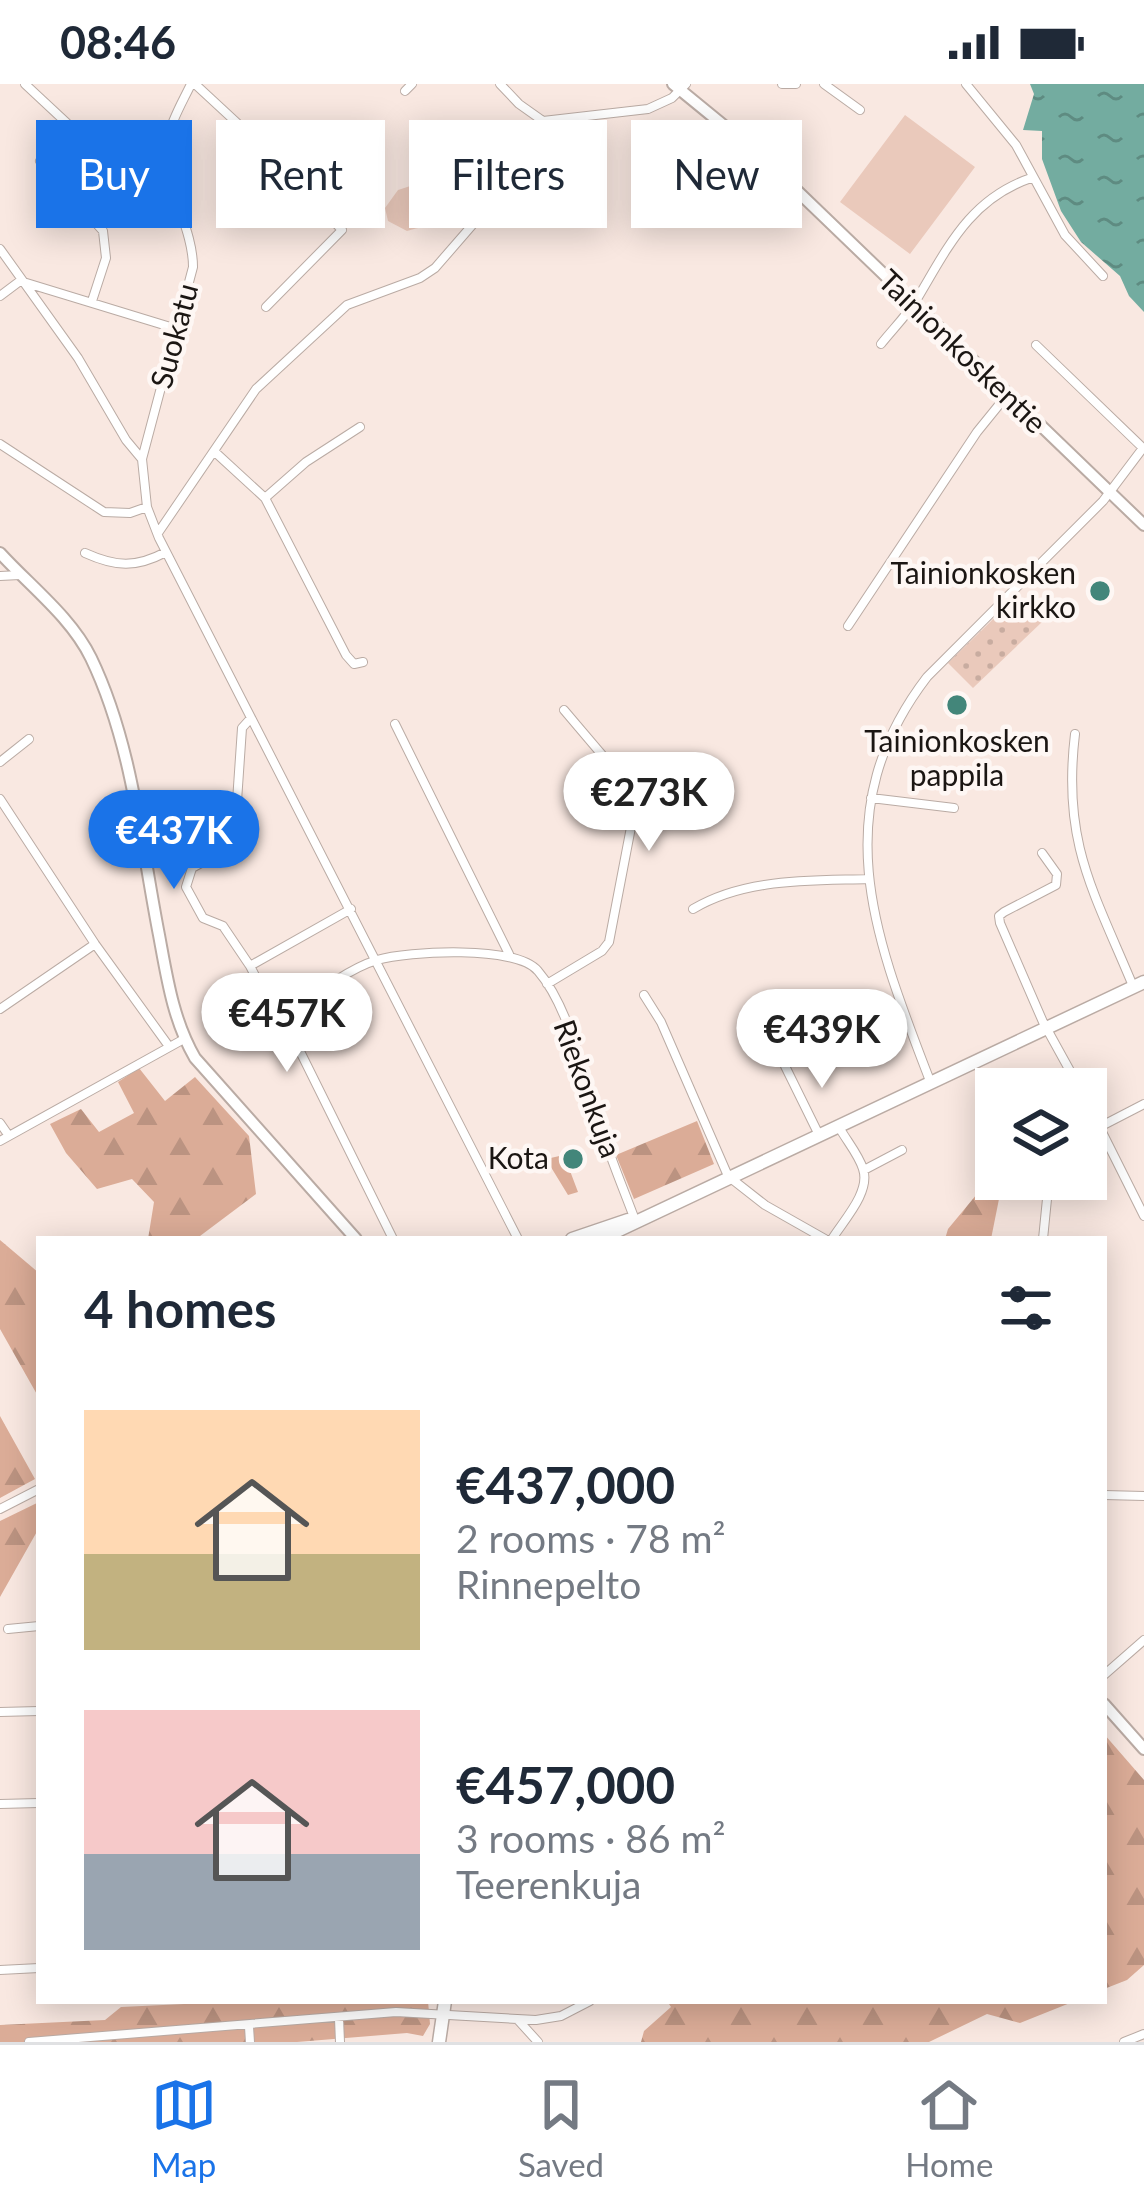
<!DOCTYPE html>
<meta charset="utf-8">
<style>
body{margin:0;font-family:Lato,sans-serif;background:#f2f2f3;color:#1f2937;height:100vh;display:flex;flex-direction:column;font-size:45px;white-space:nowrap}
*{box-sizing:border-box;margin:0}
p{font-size:39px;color:#747a83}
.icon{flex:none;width:66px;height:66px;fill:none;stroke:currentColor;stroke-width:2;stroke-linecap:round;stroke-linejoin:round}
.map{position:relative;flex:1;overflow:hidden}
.drawer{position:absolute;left:36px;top:1152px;width:1071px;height:768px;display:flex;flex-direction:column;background:#fff;border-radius:0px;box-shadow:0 6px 30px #0003}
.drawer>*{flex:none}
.guide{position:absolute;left:36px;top:36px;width:1074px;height:108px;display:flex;gap:24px}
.controls{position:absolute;left:975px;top:984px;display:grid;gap:24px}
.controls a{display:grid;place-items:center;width:132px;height:132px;border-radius:0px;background:#fff;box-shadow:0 6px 30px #0003;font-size:60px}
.price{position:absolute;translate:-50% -102px;padding:0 27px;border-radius:42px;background:#fff;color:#222;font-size:39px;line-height:78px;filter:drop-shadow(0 3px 6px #0008)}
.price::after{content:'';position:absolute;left:50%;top:72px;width:36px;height:27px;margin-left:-18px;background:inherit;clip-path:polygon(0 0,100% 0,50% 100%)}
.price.on{background:#1a73e8;color:#fff}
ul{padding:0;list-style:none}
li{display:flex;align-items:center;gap:36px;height:300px;padding:0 48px}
li span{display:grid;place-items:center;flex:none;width:336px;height:240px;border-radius:0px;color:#555}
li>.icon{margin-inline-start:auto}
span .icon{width:144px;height:144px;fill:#fffc;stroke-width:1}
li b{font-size:51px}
h2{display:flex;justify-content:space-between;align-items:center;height:144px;padding:0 48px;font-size:51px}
.tag{padding:0 42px;border-radius:0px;background:#fff;box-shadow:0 6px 30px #0003;font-size:42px;line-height:108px}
.tag.on{background:#1a73e8;color:#fff}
.status{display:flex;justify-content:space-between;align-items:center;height:84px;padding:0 60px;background:#fff;direction:ltr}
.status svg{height:33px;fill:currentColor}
.dock{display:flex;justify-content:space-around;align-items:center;height:168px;border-top:3px solid #e0e1e3;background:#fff;font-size:33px;color:#747a83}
.dock a{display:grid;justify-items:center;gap:6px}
.dock .on{color:#1a73e8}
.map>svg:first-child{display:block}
</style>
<div class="status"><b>08:46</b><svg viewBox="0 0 49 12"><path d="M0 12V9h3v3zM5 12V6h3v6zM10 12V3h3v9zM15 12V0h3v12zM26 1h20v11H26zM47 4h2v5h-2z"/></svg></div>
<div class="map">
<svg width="1144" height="1958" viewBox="0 0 1144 1958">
<defs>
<pattern id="grass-dots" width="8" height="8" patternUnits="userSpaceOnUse" patternTransform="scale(3)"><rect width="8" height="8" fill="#eac9bb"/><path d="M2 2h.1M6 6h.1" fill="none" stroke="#c8aca0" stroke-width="1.8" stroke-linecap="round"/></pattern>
<pattern id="forest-firs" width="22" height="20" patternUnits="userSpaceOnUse" patternTransform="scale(3)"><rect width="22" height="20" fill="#dbac97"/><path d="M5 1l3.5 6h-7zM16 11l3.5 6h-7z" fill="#bb9381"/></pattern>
<pattern id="water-ripples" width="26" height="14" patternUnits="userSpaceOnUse" patternTransform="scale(3)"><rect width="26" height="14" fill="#73aca0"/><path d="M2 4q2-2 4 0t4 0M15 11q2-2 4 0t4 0" fill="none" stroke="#5e8b81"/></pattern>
</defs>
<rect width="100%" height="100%" fill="#f9e8e1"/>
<!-- grass -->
<path fill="url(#grass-dots)" d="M1018 511 1042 538 973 604 948 579Z"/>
<!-- forest -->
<path fill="url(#forest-firs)" d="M139 984 165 1017 195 993 249 1052 256 1110 196 1155H148L154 1118 132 1095 97 1105 66 1069 50 1040 81 1025 99 1048 134 1029 118 998Z
M697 1037 714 1080 634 1115 616 1071Z
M564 1071 578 1108 568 1111 546 1075Z
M996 1087V1095H1003L991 1155H945L948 1145Z
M0 1156 39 1189V1314L0 1245Z
M0 1332 35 1395 0 1414Z
M39 1418V1444L0 1513V1437Z
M1104 1650 1144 1696V1881L1127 1896 1104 1905Z
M247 1917H428L430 1940 423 1952 407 1949 297 1958H0V1941L105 1936 121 1923Z
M667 1917H1075L1020 1939 987 1930 929 1958H641L644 1947 671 1923Z"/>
<!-- park -->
<path fill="#eac9bb" d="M905 31 975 83 910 170 840 118Z
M435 94 446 98 458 111C455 139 431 140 407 147L388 137 385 124 398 106Z"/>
<!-- water -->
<path fill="url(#water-ripples)" d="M1030 0H1144V228L1129 212 1120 192 1081 158 1061 127 1042 75V47L1023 46 1034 10Z"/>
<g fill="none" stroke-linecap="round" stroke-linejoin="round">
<defs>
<path id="minor" d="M25 0 70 42 168 51
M191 0C183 17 172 35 168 53 159 95 193 140 193 183L142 375 147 423 159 454 518 1155
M195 0 262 62 342 146 266 223
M500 0 519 20 543 37
M782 0H796
M824 0 860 26
M966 0 1016 61 1065 151 1103 192
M405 7 412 0
M70 42 40 77 103 147 106 174 92 217
M255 132V124L280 81
M0 165 78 274 126 356 141 374
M0 212 20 197 177 245
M881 260C893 245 907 231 917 215 948 163 970 115 1031 94
M0 360 104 428 130 429 147 423
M216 369 265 414 346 571 354 580 363 578
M265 414 306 378 360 343
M158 449 256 305 347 221 420 194 435 184 481 131 489 117 494 85 504 69 523 52 543 37 648 25 672 14 686 0
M85 469C116 483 136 484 166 468
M0 492 20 491
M848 542 977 348 1007 311
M395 640 509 870
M1075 650C1062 758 1093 806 1133 902
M0 678 29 655
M871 714 954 724
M0 715 95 860 168 961
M1042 769 1057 790 1056 801 1004 828 999 832 1000 839 1043 938 1080 1005
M693 825C745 794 809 797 869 795
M250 882 223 842 203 834 186 803 192 784 234 761 242 644 251 634
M547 900 602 867 609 858 637 712 564 626
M644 911 661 938 728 1092 765 1121 825 1155
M0 925 95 860
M284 935 266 913 250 882 351 825
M785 982 819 1051
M930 997C876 856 823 729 927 593L1103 417 1143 364 1036 261
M1086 1016 1144 1132
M0 1039 9 1052
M1086 1050 1144 1020
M0 1057 184 955
M864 1086 902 1066
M393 1155 284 935C311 915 344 886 377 876 408 867 517 861 538 887 570 924 584 995 600 1041 610 1073 623 1104 635 1136
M832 1155C843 1137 871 1108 863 1085 859 1071 846 1056 839 1043
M1043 1155 1049 1095
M1104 1411 1144 1412
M0 1425 39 1405
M8 1545 39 1542
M1104 1591 1144 1556
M0 1628 39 1627
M0 1720 39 1719
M0 1886 39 1884
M339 1935 340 1958
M518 1936 538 1958
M249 1943 250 1958
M29 1958 396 1928 536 1936 561 1932 590 1917
M1124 1958 1144 1950"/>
<path id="tertiary" d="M673 0 761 72 1144 441
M0 469C30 502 71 533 91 574 132 659 141 759 159 851 167 894 173 936 195 974L356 1155
M1104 1620 1144 1665"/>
<path id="secondary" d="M572 1155 628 1136
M600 1155 1144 898
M439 1958 445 1917"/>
</defs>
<!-- minor casing -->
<use href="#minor" stroke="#baaba4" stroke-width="10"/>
<!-- tertiary casing -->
<use href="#tertiary" stroke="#baaba4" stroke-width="14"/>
<!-- secondary casing -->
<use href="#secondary" stroke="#baaba4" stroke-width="15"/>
<!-- minor -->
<use href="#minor" stroke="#fff" stroke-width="8"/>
<!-- tertiary -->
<use href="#tertiary" stroke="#fff" stroke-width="10"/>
<!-- secondary -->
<use href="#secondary" stroke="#fff" stroke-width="12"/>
</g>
<!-- markers -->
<g fill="#43867a" stroke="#fef7f4" stroke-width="4.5">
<circle cx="1100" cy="507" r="12"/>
<circle cx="957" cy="621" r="12"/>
<circle cx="573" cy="1075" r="12"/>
</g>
<g text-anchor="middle" stroke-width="9" stroke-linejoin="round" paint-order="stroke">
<!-- street labels -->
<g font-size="30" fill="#1b1613" stroke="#fef7f4">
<text transform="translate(175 252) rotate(-75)" y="10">Suokatu</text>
<text transform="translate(962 268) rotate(44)" y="10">Tainionkoskentie</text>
<text transform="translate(587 1005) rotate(70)" y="10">Riekonkuja</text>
</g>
<!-- poi labels -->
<g font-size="30" fill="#1b1613" stroke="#fef7f4" text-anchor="end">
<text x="1076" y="500">Tainionkosken<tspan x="1076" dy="34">kirkko</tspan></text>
<text x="957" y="668" text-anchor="middle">Tainionkosken<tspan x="957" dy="34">pappila</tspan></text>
<text x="549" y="1085">Kota</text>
</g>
</g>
</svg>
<div class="controls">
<a><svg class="icon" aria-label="layers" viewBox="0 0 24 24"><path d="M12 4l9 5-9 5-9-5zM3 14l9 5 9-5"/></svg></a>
</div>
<b class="price" style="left:649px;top:770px">€273K</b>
<b class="price on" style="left:174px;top:808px">€437K</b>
<b class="price" style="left:287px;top:991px">€457K</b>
<b class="price" style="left:822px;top:1007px">€439K</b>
<div class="guide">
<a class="tag on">Buy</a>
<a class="tag">Rent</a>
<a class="tag">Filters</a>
<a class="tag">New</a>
</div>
<section class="drawer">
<h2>4 homes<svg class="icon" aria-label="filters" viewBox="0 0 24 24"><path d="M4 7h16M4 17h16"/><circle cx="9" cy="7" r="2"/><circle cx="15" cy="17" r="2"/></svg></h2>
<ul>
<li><span style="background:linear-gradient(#ffd9b3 60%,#c2b280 0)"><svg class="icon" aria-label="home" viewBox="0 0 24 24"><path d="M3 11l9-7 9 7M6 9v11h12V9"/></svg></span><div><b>€437,000</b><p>2 rooms · 78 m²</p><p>Rinnepelto</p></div></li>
<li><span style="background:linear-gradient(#f6c9c9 60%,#9aa5b1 0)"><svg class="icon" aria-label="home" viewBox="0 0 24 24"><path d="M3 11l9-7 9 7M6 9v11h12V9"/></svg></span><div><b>€457,000</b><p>3 rooms · 86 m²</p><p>Teerenkuja</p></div></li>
</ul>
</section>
</div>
<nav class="dock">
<a class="on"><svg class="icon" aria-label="map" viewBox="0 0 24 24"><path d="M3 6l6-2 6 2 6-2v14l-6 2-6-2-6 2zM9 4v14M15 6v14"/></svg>Map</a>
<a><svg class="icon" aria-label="saved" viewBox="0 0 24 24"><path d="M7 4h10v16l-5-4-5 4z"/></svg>Saved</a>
<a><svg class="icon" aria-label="home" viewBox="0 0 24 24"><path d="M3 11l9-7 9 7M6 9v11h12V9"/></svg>Home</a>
</nav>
